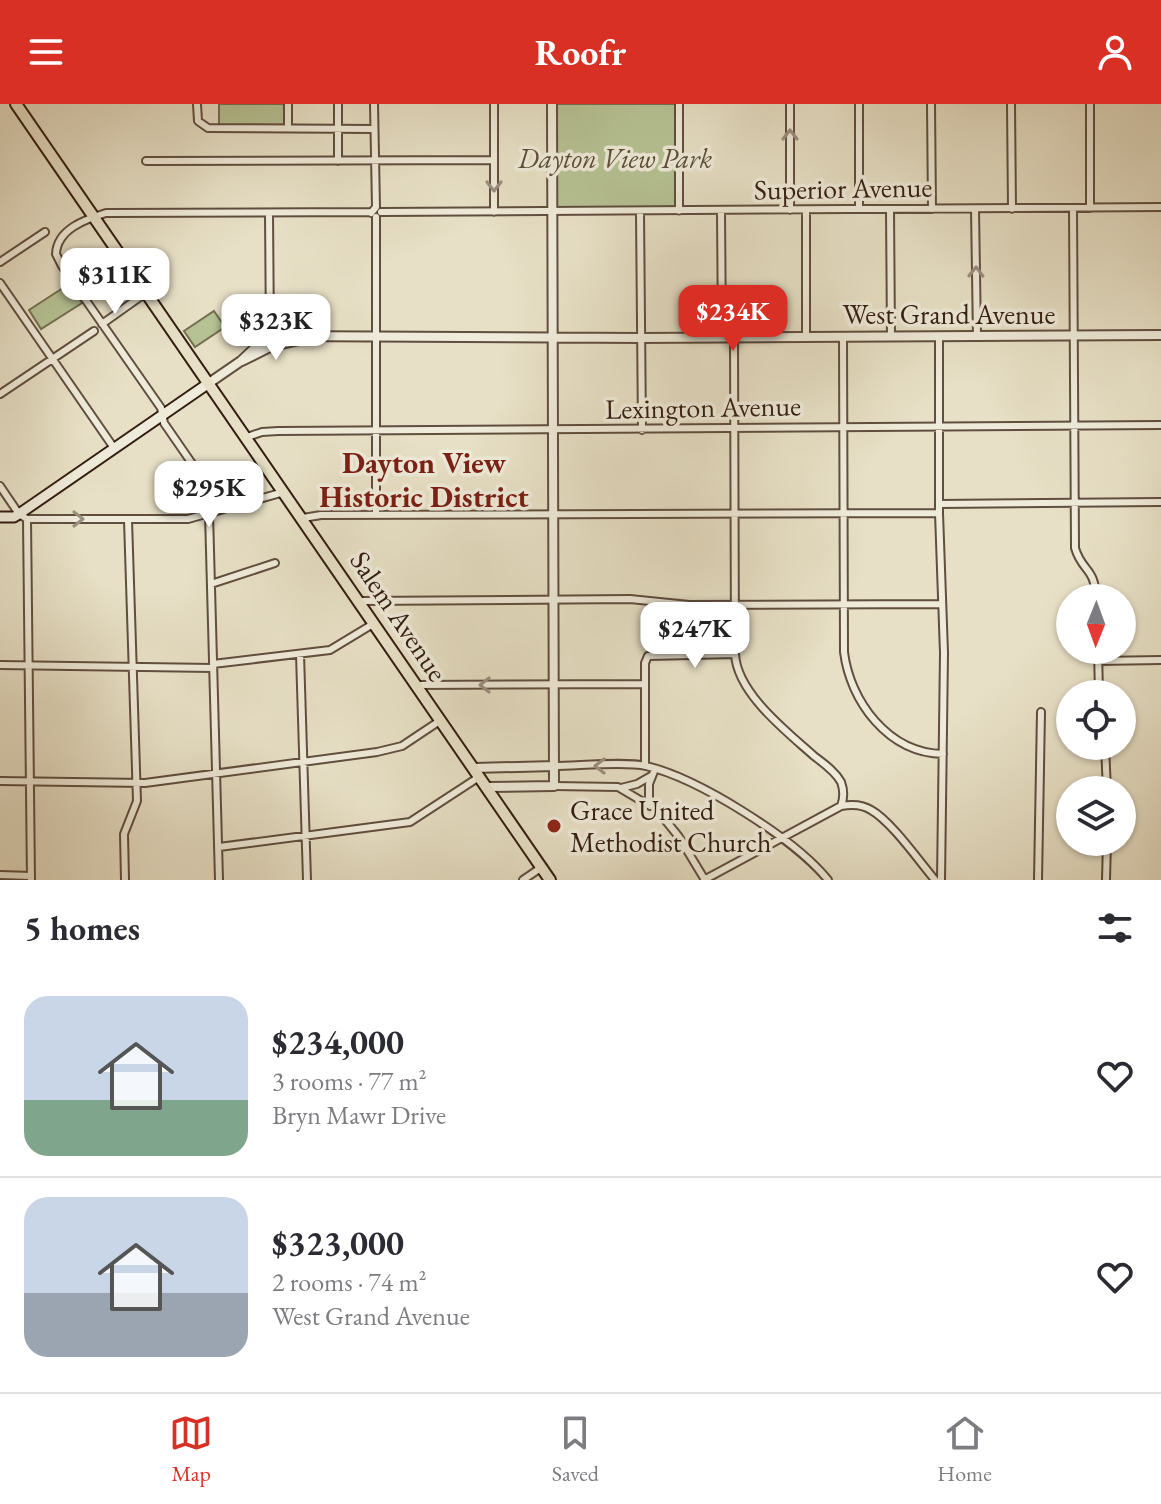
<!DOCTYPE html>
<meta charset="utf-8">
<style>
body{margin:0;font-family:"EB Garamond",serif;background:#f2f2f3;color:#2b2b33;height:100vh;display:flex;flex-direction:column;font-size:30px;white-space:nowrap}
*{box-sizing:border-box;margin:0}
p{font-size:26px;color:#7c7c81}
.icon{flex:none;width:44px;height:44px;fill:none;stroke:currentColor;stroke-width:2;stroke-linecap:round;stroke-linejoin:round}
.map{position:relative;height:776px;overflow:hidden}
.panel{display:flex;flex-direction:column;background:#fff;flex:1}
.panel>*{flex:none}
.needle{width:52px;rotate:181deg}
.fabs{position:absolute;left:1056px;top:480px;display:grid;gap:16px}
.fabs a{display:grid;place-items:center;width:80px;height:80px;border-radius:50%;background:#fff;box-shadow:0 2px 6px #0004;font-size:40px}
.price{position:absolute;translate:-50% -68px;padding:0 18px;border-radius:16px;background:#fff;color:#222;font-size:26px;line-height:52px;filter:drop-shadow(0 2px 4px #0008)}
.price::after{content:'';position:absolute;left:50%;top:48px;width:24px;height:18px;margin-left:-12px;background:inherit;clip-path:polygon(0 0,100% 0,50% 100%)}
.price.current{background:#d93025;color:#fff}
ul{padding:0;list-style:none}
li{display:flex;align-items:center;gap:24px;height:200px;padding:0 24px}
li+li{border-top:2px solid #e1e1e2}
li span{display:grid;place-items:center;flex:none;width:224px;height:160px;border-radius:24px;color:#555}
li>.icon{margin-inline-start:auto}
span .icon{width:96px;height:96px;fill:#fffc;stroke-width:1}
li b{font-size:34px}
h2{display:flex;justify-content:space-between;align-items:center;height:96px;padding:0 24px;font-size:34px}
header{display:flex;justify-content:space-between;align-items:center;height:104px;padding:0 24px;background:#d93025;color:#fff;font-size:36px;font-weight:700}
.tab-bar{display:flex;justify-content:space-around;align-items:center;height:112px;border-top:2px solid #e1e1e2;background:#fff;font-size:22px;color:#7c7c81}
.tab-bar a{display:grid;justify-items:center;gap:4px}
.tab-bar .current{color:#d93025}
.map>svg:first-child{display:block}
</style>
<header><svg class="icon" aria-label="menu" viewBox="0 0 24 24"><path d="M4 6h16M4 12h16M4 18h16"/></svg>Roofr<svg class="icon" aria-label="person" viewBox="0 0 24 24"><circle cx="12" cy="8" r="4"/><path d="M4 21q1-7 8-7t8 7"/></svg></header>
<div class="map">
<svg width="1161" height="776" viewBox="0 0 1161 776">
<rect width="100%" height="100%" fill="#e7e0c6"/>
<filter id="stains"><feTurbulence type="fractalNoise" baseFrequency=".0025" numOctaves="4"/><feColorMatrix values="0 0 0 0 .2 0 0 0 0 .09 0 0 0 0 .02 0 0 0 .5 -.17"/></filter>
<radialGradient id="worn" r=".72"><stop offset=".6" stop-color="#630" stop-opacity="0"/><stop offset="1" stop-color="#630" stop-opacity=".3"/></radialGradient>
<!-- green -->
<path fill="#b6c294" stroke="#747052" stroke-width="2" d="M219 0H287V23L219 24Z
M552 0H679V107H551Z
M69 180 82 199 41 225 29 206Z
M214 207 225 223 195 243 184 227Z"/>
<g fill="none" stroke-linecap="round" stroke-linejoin="round">
<defs>
<path id="minor" d="M197 0 198 17 208 24 374 25
M288 0V24
M338 0V57
M494 0V108
M679 0V107
M790 0V106
M859 0V105
M931 0 932 105
M1011 0 1012 105
M146 57 494 56
M1073 104 1075 444C1082 468 1095 463 1096 494
M1090 104V0
M890 105 891 232
M975 105 977 232
M381 108 1161 103
M640 108 642 326
M721 108 722 233
M269 109 270 234
M371 109 376 103 374 0
M0 158 45 128
M0 179 114 344
M102 220 147 188
M843 232 844 548C850 597 888 649 943 650
M939 232V409L944 549 941 776
M734 233 735 550C737 589 786 627 814 652 823 659 835 667 841 678 844 686 844 694 841 702
M806 233V106
M0 290 94 227
M247 333 262 328 278 327 1161 321
M193 361 164 319 161 304 62 162 56 150C57 125 86 115 106 109L371 108
M0 382 19 410 27 415 31 776
M939 400 1161 398
M209 410 219 776
M376 411V113
M303 414 321 411 939 409
M27 415H188L284 388
M211 480 275 459
M359 497 630 495 689 501 942 500
M1098 546 1099 590
M300 550 307 776
M1098 557 1161 556
M213 560 330 546 373 520
M0 561 213 564
M416 581 645 580
M1105 642 1107 686
M554 662C577 662 626 657 646 662 698 674 795 735 828 776
M645 662V559L648 552 735 550
M655 665 649 680V696L679 733 705 776
M0 677 145 679 377 648 402 642 441 616
M554 682 618 683 650 702
M621 684 637 680 651 672
M219 743 410 718 479 673
M0 771 31 772
M125 776 124 730 137 697 128 416
M523 776 542 763
M704 776 841 702C852 700 862 700 871 706 891 717 919 757 935 776
M1038 776 1041 608
M1106 776 1107 738"/>
<path id="tertiary" d="M242 257 272 242 304 235
M209 279 241 257 258 241 280 232 641 234 1161 231
M474 664 554 662
M486 683 554 682 552 0"/>
<path id="secondary" d="M0 413H14L19 410 209 279"/>
<path id="primary" d="M16 0 550 776"/>
</defs>
<!-- minor casing -->
<use href="#minor" stroke="#604e3e" stroke-width="10"/>
<!-- tertiary casing -->
<use href="#tertiary" stroke="#604e3e" stroke-width="12"/>
<!-- secondary casing -->
<use href="#secondary" stroke="#331d11" stroke-width="13"/>
<!-- primary casing -->
<use href="#primary" stroke="#331d11" stroke-width="14"/>
<!-- minor -->
<use href="#minor" stroke="#efebda" stroke-width="6"/>
<!-- tertiary -->
<use href="#tertiary" stroke="#efebda" stroke-width="8"/>
<!-- secondary -->
<use href="#secondary" stroke="#efebda" stroke-width="9"/>
<!-- primary -->
<use href="#primary" stroke="#e7e0c6" stroke-width="10"/>
</g>
<!-- one-way arrows -->
<defs><path id="oneway-chevron" d="M-2-3.5L2.5 0L-2 3.5" fill="none" stroke-width="1.6" stroke-linecap="round" stroke-linejoin="round" transform="scale(2)"/></defs>
<g stroke="#9a8e80">
<use href="#oneway-chevron" transform="translate(790 31) rotate(-90)"/>
<use href="#oneway-chevron" transform="translate(494 82) rotate(90)"/>
<use href="#oneway-chevron" transform="translate(976 168) rotate(-89)"/>
<use href="#oneway-chevron" transform="translate(78 415)"/>
<use href="#oneway-chevron" transform="translate(485 581) rotate(180)"/>
<use href="#oneway-chevron" transform="translate(600 662) rotate(180)"/>
</g>
<!-- markers -->
<circle fill="#8f2418" stroke="#efebda" stroke-width="3" cx="554" cy="722" r="8"/>
<g text-anchor="middle" stroke-width="7" stroke-linejoin="round" paint-order="stroke">
<!-- park labels -->
<g font-size="28" font-style="italic" fill="#5a4f38" stroke="#efebda">
<text x="615" y="64">Dayton View Park</text>
</g>
<!-- street labels -->
<g font-size="28" fill="#331d11" stroke="#efebda">
<text transform="translate(843 84) rotate(-1)" y="10">Superior Avenue</text>
<text x="949" y="220">West Grand Avenue</text>
<text transform="translate(703 303) rotate(-1)" y="10">Lexington Avenue</text>
<text transform="translate(399 512) rotate(56)" y="10">Salem Avenue</text>
</g>
<!-- poi labels -->
<g font-size="28" fill="#331d11" stroke="#efebda" text-anchor="start">
<text x="570" y="716">Grace United<tspan x="570" dy="32">Methodist Church</tspan></text>
</g>
<!-- neighbourhood labels -->
<g font-size="30" font-weight="bold" fill="#7a1f14" stroke="#efebda">
<text x="424" y="369">Dayton View<tspan x="424" dy="34">Historic District</tspan></text>
</g>
</g>
<rect width="100%" height="100%" filter="url(#stains)"/>
<rect width="100%" height="100%" fill="url(#worn)"/>
</svg>
<div class="fabs">
<a><svg class="needle" viewBox="-14 -14 28 28"><path d="M0-13l5 13h-10z" fill="#e53935"/><path d="M0 13l5-13h-10z" fill="#7c7c81"/></svg></a>
<a><svg class="icon" aria-label="locate" viewBox="0 0 24 24"><circle cx="12" cy="12" r="6"/><path d="M12 2v4M12 18v4M2 12h4M18 12h4"/></svg></a>
<a><svg class="icon" aria-label="layers" viewBox="0 0 24 24"><path d="M12 4l9 5-9 5-9-5zM3 14l9 5 9-5"/></svg></a>
</div>
<b class="price" style="left:115px;top:212px">$311K</b>
<b class="price current" style="left:733px;top:249px">$234K</b>
<b class="price" style="left:276px;top:258px">$323K</b>
<b class="price" style="left:209px;top:425px">$295K</b>
<b class="price" style="left:695px;top:566px">$247K</b>
</div>
<section class="panel">
<h2>5 homes<svg class="icon" aria-label="filters" viewBox="0 0 24 24"><path d="M4 7h16M4 17h16"/><circle cx="9" cy="7" r="2"/><circle cx="15" cy="17" r="2"/></svg></h2>
<ul>
<li><span style="background:linear-gradient(#c9d6e8 65%,#7fa58c 0)"><svg class="icon" aria-label="home" viewBox="0 0 24 24"><path d="M3 11l9-7 9 7M6 9v11h12V9"/></svg></span><div><b>$234,000</b><p>3 rooms · 77 m²</p><p>Bryn Mawr Drive</p></div><svg class="icon" aria-label="heart" viewBox="0 0 24 24"><path d="M12 20l-8-8c-3-5 5-10 8-4 3-6 11-1 8 4z"/></svg></li>
<li><span style="background:linear-gradient(#c9d6e8 60%,#9aa5b1 0)"><svg class="icon" aria-label="home" viewBox="0 0 24 24"><path d="M3 11l9-7 9 7M6 9v11h12V9"/></svg></span><div><b>$323,000</b><p>2 rooms · 74 m²</p><p>West Grand Avenue</p></div><svg class="icon" aria-label="heart" viewBox="0 0 24 24"><path d="M12 20l-8-8c-3-5 5-10 8-4 3-6 11-1 8 4z"/></svg></li>
</ul>
</section>
<nav class="tab-bar">
<a class="current"><svg class="icon" aria-label="map" viewBox="0 0 24 24"><path d="M3 6l6-2 6 2 6-2v14l-6 2-6-2-6 2zM9 4v14M15 6v14"/></svg>Map</a>
<a><svg class="icon" aria-label="saved" viewBox="0 0 24 24"><path d="M7 4h10v16l-5-4-5 4z"/></svg>Saved</a>
<a><svg class="icon" aria-label="home" viewBox="0 0 24 24"><path d="M3 11l9-7 9 7M6 9v11h12V9"/></svg>Home</a>
</nav>
